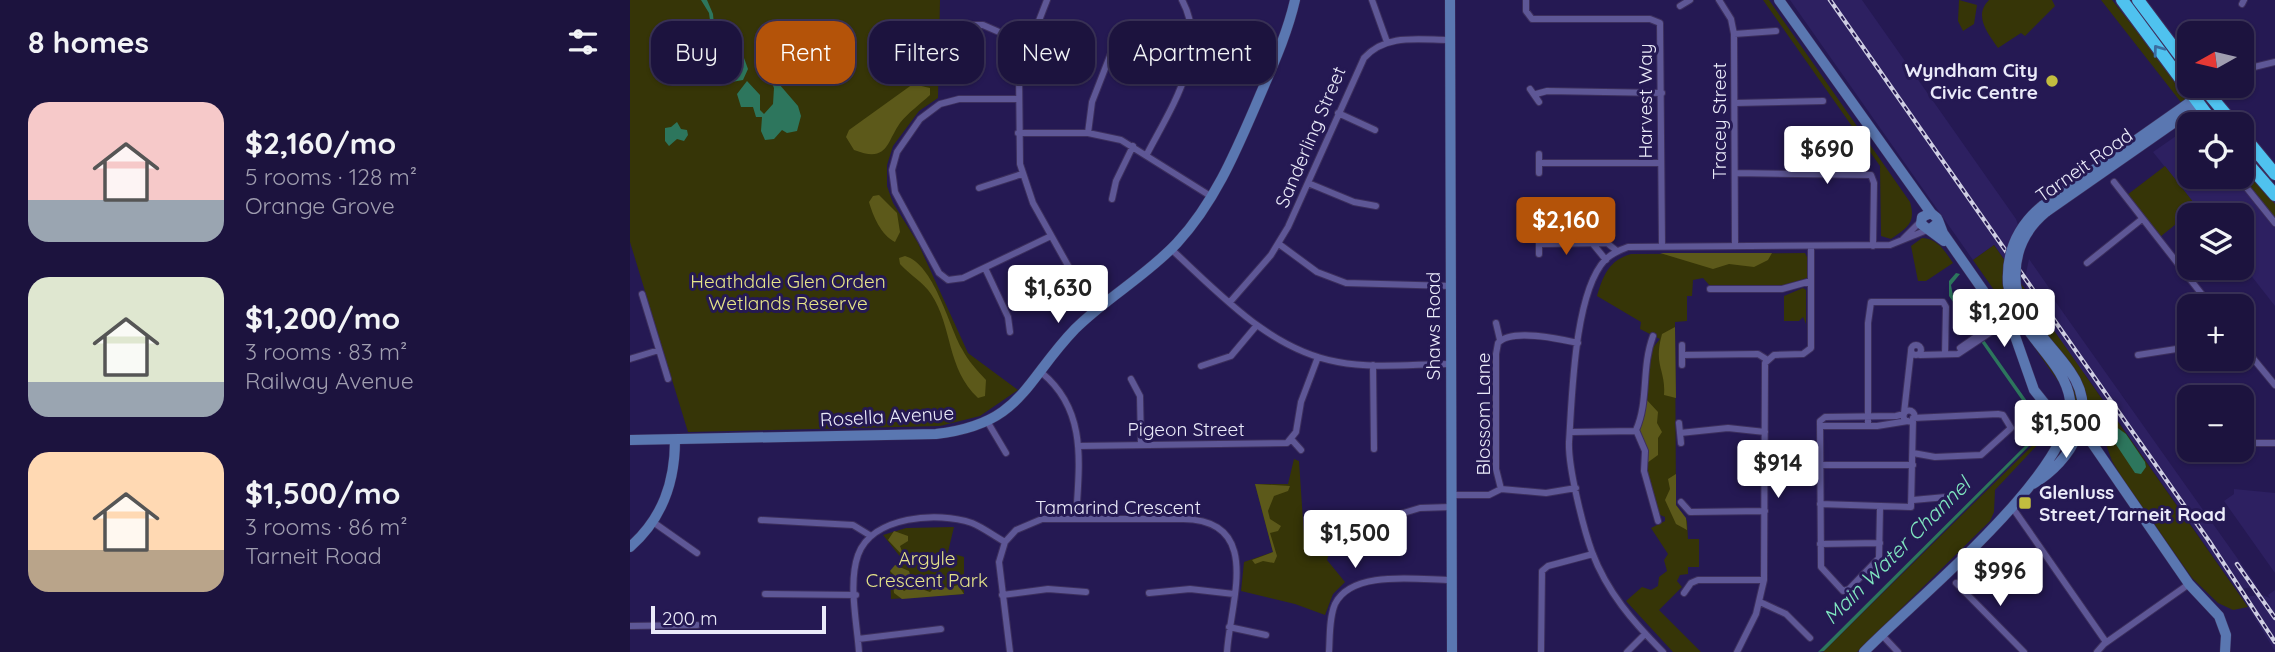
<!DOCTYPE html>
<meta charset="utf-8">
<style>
body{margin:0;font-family:Quicksand,sans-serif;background:#292049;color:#f1f3f6;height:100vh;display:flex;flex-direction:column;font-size:26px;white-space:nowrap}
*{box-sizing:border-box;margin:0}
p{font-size:23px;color:#a09eb0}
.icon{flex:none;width:38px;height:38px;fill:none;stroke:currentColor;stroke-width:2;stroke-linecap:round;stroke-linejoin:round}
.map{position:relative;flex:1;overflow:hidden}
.panel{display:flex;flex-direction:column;background:#1c133e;width:630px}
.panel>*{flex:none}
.guide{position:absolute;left:21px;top:21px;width:665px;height:63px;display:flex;gap:14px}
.needle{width:46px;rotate:262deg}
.controls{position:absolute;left:1547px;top:21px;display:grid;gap:14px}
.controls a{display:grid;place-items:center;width:77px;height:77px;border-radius:14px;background:#1c133e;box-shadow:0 2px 5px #0004,0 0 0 2px #3a3258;font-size:35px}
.scale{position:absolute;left:21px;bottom:18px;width:175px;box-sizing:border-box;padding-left:7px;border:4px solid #eaeaf9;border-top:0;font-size:19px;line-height:24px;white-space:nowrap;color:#eaeaf9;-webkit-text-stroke:5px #251953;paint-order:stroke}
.price{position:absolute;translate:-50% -60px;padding:0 16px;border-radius:7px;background:#fff;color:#222;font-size:23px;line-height:46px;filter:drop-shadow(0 2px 4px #0008)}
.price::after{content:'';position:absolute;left:50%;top:42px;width:21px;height:16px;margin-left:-10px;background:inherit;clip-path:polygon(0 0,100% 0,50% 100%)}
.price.on{background:#b45309;color:#fff}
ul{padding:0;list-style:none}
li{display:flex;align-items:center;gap:21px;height:175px;padding:0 28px}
li span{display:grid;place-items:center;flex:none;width:196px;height:140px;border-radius:21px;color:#555}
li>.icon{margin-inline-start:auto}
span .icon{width:84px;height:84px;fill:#fffc;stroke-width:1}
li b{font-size:30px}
h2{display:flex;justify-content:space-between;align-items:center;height:84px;padding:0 28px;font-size:30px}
.chip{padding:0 24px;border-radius:21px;background:#1c133e;box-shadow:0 2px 5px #0004,0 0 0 2px #3a3258;font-size:24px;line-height:63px}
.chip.on{background:#b45309;color:#fff}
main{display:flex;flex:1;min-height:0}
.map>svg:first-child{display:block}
</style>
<main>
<section class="panel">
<h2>8 homes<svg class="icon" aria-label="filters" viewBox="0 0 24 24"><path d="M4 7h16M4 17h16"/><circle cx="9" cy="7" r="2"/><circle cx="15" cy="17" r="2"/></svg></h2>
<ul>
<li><span style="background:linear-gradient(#f6c9c9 70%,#9aa5b1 0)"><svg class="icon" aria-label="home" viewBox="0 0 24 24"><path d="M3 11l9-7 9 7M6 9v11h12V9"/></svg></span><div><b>$2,160/mo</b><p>5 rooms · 128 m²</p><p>Orange Grove</p></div></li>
<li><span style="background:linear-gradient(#dfe7d0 75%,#9aa5b1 0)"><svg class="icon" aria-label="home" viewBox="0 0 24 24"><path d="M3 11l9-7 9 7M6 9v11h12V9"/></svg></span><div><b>$1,200/mo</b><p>3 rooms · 83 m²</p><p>Railway Avenue</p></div></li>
<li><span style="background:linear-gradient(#ffd9b3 70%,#b9a48a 0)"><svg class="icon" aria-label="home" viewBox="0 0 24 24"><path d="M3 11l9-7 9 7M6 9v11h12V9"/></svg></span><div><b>$1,500/mo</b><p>3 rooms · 86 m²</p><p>Tarneit Road</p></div></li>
</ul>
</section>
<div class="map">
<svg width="1645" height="652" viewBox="0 0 1645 652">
<rect width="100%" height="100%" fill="#251953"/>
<!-- built -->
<path fill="#2d2061" d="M1160 0H1232L1386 219 1388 225 1375 260 1364 245 1343 260Z
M1559 127V177H1612L1628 181 1645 202V306L1612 264V215H1573L1523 152Z
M1399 259 1422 292 1420 294 1627 586 1607 590 1462 384 1398 301 1395 278Z
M1604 489 1645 493V573L1594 501 1604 494Z
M1645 590V651L1612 597 1632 595 1640 598 1638 595Z"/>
<!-- green -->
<path fill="#363507" d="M0 0H310L308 98 289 111 263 146 257 165V186L263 203 288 243 338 353 388 390 350 416 310 426 58 432 0 242Z
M1133 0H1139L1280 202C1286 223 1278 227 1261 239L1251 236 1250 166Z
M1329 0 1347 5 1344 24 1333 31 1328 21Z
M1359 0H1422L1425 6 1395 36 1391 33 1368 48C1358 33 1343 16 1359 0Z
M1471 0H1482L1581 124H1568Z
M1612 163 1645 204V218L1611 177Z
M1535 166 1567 207 1530 237 1497 195Z
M1292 238C1307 238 1315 251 1323 263L1296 281H1288L1281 246Z
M1364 245 1618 607 1603 610 1588 603 1562 578 1492 478 1482 461 1468 422 1444 404 1343 260Z
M1175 253 1178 259 1177 278 1147 287H1081L1073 278 1063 280 1062 296H1057V321L1045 322 1046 505 1057 521 1058 539H1069V567H1058V574L1050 575 1047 581 1052 587 1029 610 1071 652H1043L996 601 1012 587 1021 590 1028 586 1029 577 1037 571 1034 560 1038 554 1021 528 1035 521V517L1028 514 1018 475 1012 421 1016 406 1014 384 1021 350 1030 339 1010 329 1011 322 967 296C973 276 979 260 1001 254Z
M1173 288 1176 290V324L1173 317 1169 321H1154V296Z
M1411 437 1413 439 1365 490 1364 512 1360 521 1227 652H1193Z
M664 459 669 461 674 535 701 524 708 526 697 560 715 582 703 594 695 615 665 604 611 591 614 562 643 552 625 484H658Z
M324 527 318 552 334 557V594L261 599 260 571 272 559 253 535 276 528Z"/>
<!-- forest -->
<path fill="#5c591a" d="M283 84 300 88V95C290 104 278 113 270 123 256 143 258 163 224 150L216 137 219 130Z
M249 195 267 213 270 232 265 242C251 235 243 216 239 202L243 196Z
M1030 253H1142L1138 260 1124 267 1099 264 1083 269Z
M275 256C304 264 318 324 332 349 338 361 347 370 356 380L355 396 348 398C316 368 323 327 301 294 294 283 280 275 270 264L269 258Z
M1045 327 1046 398 1034 395C1036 369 1023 366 1032 334Z
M1015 398 1028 412 1027 423 1032 432 1028 438V455L1017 463 1009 432 1015 414Z
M1046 474V505L1056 518 1057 530 1046 524 1035 500 1040 489 1038 479Z
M625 484 660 486 658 491 644 496 638 511 640 519 651 526 648 531 640 533 647 556 644 563 633 561 625 564 622 560 643 552Z
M264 531 278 536V541L270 546 274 557 258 540Z
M265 565 279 571 281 578 271 582 260 571Z
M267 584 274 591 283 586 300 592 307 585 318 588 328 585 334 594 272 599 264 593 263 585Z"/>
<!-- water -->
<path fill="#2d765d" d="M71 0H77L83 14 85 37 114 58 118 69 113 80 96 83 73 62 69 50 63 48 75 45 82 35 79 13Z
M143 77 168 106 171 116 167 131 157 133 152 130 144 139 135 140 131 131 132 117H126L123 107H111L107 94 117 81 130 95V110L134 114 143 104 144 88 140 78Z
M47 122 51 129 57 130 58 135 54 141 47 139 39 146 35 141V128L41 127Z
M1326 273 1330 274 1321 285 1323 296 1411 421 1412 433 1194 651 1188 652 1409 432 1408 423 1319 296V281Z
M1485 426 1496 434 1515 462 1516 467 1511 474 1505 473 1485 443 1481 429Z"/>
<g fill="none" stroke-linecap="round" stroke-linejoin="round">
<defs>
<path id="street" d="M417 0 389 72 390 164 403 203 464 312
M742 0 757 42
M896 0V11L902 19H1020L1030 23 1032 246
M1089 0 1101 19 1104 34 1105 246
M1612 4 1614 0
M1050 6 1060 0
M342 25H353L399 45
M1104 34 1146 31
M1612 70 1645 62
M900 89 909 102
M906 94 917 91 1032 93
M388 99H329L310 104 290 119 267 152 262 170 265 192 309 273 318 280 333 278 421 236
M1106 103 1193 101
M708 113 745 130
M388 133H458L491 140 582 197
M458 133 462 102 485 43
M517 154C541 108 580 51 552 0
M909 154V173
M909 163H1031
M1105 173 1241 175 1244 183 1243 246
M1608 177 1645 223
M1484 182 1581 306
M678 183 724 202 746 206
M349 188 392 174
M482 199 486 181 503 146
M909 235V254
M1273 239 1290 222
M649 244 687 272 716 283 821 286
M909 244 977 243 987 251
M963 244 976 260
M541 249C590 294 640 350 708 362 744 369 784 364 821 364
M1457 263 1512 219
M355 268 378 317 380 332
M1080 289H1152L1181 281
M12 294 38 379
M600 302 641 255 658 227 734 58C756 33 790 40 820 40
M866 323 870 340
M1023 336C1011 368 1019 401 1006 430L1015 451 1014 471 1028 521
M1281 350a5 5 0 1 1 10 0a5 5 0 1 1-10 0Z
M1612 345 1645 385
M1330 348 1373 318
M1052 355 1128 354 1136 359
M1290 355 1328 354 1376 322
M1508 355 1559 347
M0 359 29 350
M743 365 744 449
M1052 365V345
M571 366 601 356 627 325
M412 373C458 411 449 465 446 519
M501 379 510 396 511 445
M1273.5 416a5.5 5.5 0 1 1 11 0a5.5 5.5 0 1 1-11 0Z
M1274 413 1281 351
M357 421 376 453
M1049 423 1051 443
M1190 426H1247L1278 421
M1238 426V323L1241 302H1313L1316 307 1315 354
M942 432 1006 431
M1050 433 1098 428 1135 432
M662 440 671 450
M1612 443H1645
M448 446 657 443 666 432 671 402 688 357
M1283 453 1305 457 1351 455 1381 428 1373 415 1368 414 1283 418
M1190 465H1283
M946 488 916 493 871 489 866 469V354L868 343C881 328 930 339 948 343
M821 495H859L871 489
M1283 500 1327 496
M1051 502 1060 512 1135 511
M1190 504 1281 507 1283 419
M1382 507 1476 642
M1250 508 1249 558 1219 589 1213 591 1191 567 1190 421 1195 417 1266 416 1274 414
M708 516 744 522 790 508 821 507
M131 520 223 525 241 536
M23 522 67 553
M1190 544 1250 543
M1326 583 1394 652
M519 593 560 589 604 594
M1054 593 1061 583 1068 580H1134
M135 594 226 595
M372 595 418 589 456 592
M1130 602 1156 614 1180 638
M0 626 67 625
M599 627 636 635
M1251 634 1268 652
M228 639 311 629
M229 652C227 623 218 583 228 555 242 516 308 511 342 523 354 528 364 536 375 542
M380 652 369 562 375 542 386 530 412 519H553C634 520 600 602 597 652
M699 652C700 637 699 618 705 604 722 569 789 580 821 580
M911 652 912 571 918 566 963 554
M997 652 1015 634
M1033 652C1003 622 977 592 962 552 953 527 938 467 939 442 942 399 944 293 975 260 982 253 990 250 998 247L1260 245 1297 230
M1107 652 1126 614 1134 580 1135 363 1144 355 1173 354 1181 348V246
M1467 652 1474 644 1559 584"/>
<path id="secondary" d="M820 0 822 652
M1149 0 1301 213
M1412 206 1563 100
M1416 212 1568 106
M1308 220 1313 233 1385 336 1404 390 1420 410 1462 443 1559 584 1589 616 1596 635 1595 652
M1299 230 1308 223 1307 218 1301 213 1292 217 1291 224 1314 241
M1386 286C1393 323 1420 342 1440 371 1470 413 1442 461 1403 484
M0 440 306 434C392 424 394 382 445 329 476 298 516 276 547 243 585 202 606 151 628 100 642 67 657 35 665 0
M0 547C33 518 45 482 45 440
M1234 652C1281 603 1448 469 1440 400 1434 358 1385 334 1378 284"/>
<path id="highway" d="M1492 0 1584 124
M1508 0 1559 68
M1572 86 1604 124
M1612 134 1645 174
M1612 157 1645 195"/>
</defs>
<!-- street casing -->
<use href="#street" stroke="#3c2f5d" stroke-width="8"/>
<!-- secondary casing -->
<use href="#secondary" stroke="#3c2f5d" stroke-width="11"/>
<!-- highway casing -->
<use href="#highway" stroke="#3c2f5d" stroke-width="14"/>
<!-- street -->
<use href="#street" stroke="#5e5796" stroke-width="6"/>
<!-- secondary -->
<use href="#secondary" stroke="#5a77b1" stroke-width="10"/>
<!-- highway -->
<use href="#highway" stroke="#4fc2ef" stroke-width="12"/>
<defs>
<path id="rail" d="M1200 0 1579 541 1645 642
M1607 564 1645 618"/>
</defs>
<!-- rail casing -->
<use href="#rail" stroke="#cecde2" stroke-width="4.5"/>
<!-- rail -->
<use href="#rail" stroke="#251953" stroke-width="2" stroke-dasharray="5" stroke-linecap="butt"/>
<defs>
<path id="secondary-bridge" d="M1378 284C1376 252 1388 226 1412 206
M1386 286C1383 257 1393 231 1416 212"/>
</defs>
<!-- secondary-bridge casing -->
<use href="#secondary-bridge" stroke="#3c2f5d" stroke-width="11" stroke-linecap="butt"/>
<!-- secondary-bridge -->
<use href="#secondary-bridge" stroke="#5a77b1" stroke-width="10"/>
</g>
<!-- one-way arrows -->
<defs><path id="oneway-chevron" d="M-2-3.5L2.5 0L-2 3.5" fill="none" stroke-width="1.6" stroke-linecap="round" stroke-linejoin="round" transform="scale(1.75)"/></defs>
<use stroke="#3a6ea1" href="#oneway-chevron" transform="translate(1528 50) rotate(-126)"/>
<!-- markers -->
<g fill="#c2bd3f" stroke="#251953" stroke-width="2.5">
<circle cx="1422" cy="81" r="7"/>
<rect x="1388" y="496" width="14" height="14" rx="3.5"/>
</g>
<g text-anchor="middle" stroke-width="6" stroke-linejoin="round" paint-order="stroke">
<!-- poi labels -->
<g font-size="19" font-weight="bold" fill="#eaeaf9" stroke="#251953" text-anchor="end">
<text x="1408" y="77">Wyndham City<tspan x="1408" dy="22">Civic Centre</tspan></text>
<text x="1409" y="499" text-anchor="start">Glenluss<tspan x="1409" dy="22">Street/Tarneit Road</tspan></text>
</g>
<!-- street labels -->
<g font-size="19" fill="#eaeaf9" stroke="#251953">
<text transform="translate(1015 101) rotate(-90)" y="7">Harvest Way</text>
<text transform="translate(1089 121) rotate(-90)" y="7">Tracey Street</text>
<text transform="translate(680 137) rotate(-67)" y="7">Sanderling Street</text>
<text transform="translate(1454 165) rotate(-35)" y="7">Tarneit Road</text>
<text transform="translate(803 326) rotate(-90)" y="7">Shaws Road</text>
<text transform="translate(853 414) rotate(-90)" y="7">Blossom Lane</text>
<text transform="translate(257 416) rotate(-3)" y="7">Rosella Avenue</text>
<text x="556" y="436">Pigeon Street</text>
<text x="488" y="514">Tamarind Crescent</text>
</g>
<!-- park labels -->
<g font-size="19" fill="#e6e489" stroke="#251953">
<text x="158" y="288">Heathdale Glen Orden<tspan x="158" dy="22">Wetlands Reserve</tspan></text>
<text x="297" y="565">Argyle<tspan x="297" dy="22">Crescent Park</tspan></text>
</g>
<!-- water labels -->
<g font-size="21" font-style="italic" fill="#80e8c1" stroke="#251953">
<text transform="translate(1267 551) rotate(-45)" y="7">Main Water Channel</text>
</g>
</g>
</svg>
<div class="controls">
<a><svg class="needle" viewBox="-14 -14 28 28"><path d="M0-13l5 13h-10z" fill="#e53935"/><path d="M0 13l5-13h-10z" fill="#a09eb0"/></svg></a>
<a><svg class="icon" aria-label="locate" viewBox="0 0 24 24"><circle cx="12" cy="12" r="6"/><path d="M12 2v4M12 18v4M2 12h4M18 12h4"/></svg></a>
<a><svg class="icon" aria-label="layers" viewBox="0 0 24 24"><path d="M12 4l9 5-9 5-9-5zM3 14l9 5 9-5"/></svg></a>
<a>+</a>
<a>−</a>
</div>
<div class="scale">200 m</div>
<b class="price" style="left:1197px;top:186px">$690</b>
<b class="price on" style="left:936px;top:257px">$2,160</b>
<b class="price" style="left:428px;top:325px">$1,630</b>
<b class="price" style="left:1374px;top:349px">$1,200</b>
<b class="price" style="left:1436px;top:460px">$1,500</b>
<b class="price" style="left:1148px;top:500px">$914</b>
<b class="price" style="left:725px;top:570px">$1,500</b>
<b class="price" style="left:1370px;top:608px">$996</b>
<div class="guide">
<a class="chip">Buy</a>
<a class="chip on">Rent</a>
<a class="chip">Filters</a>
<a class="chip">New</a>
<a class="chip">Apartment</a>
</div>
</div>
</main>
